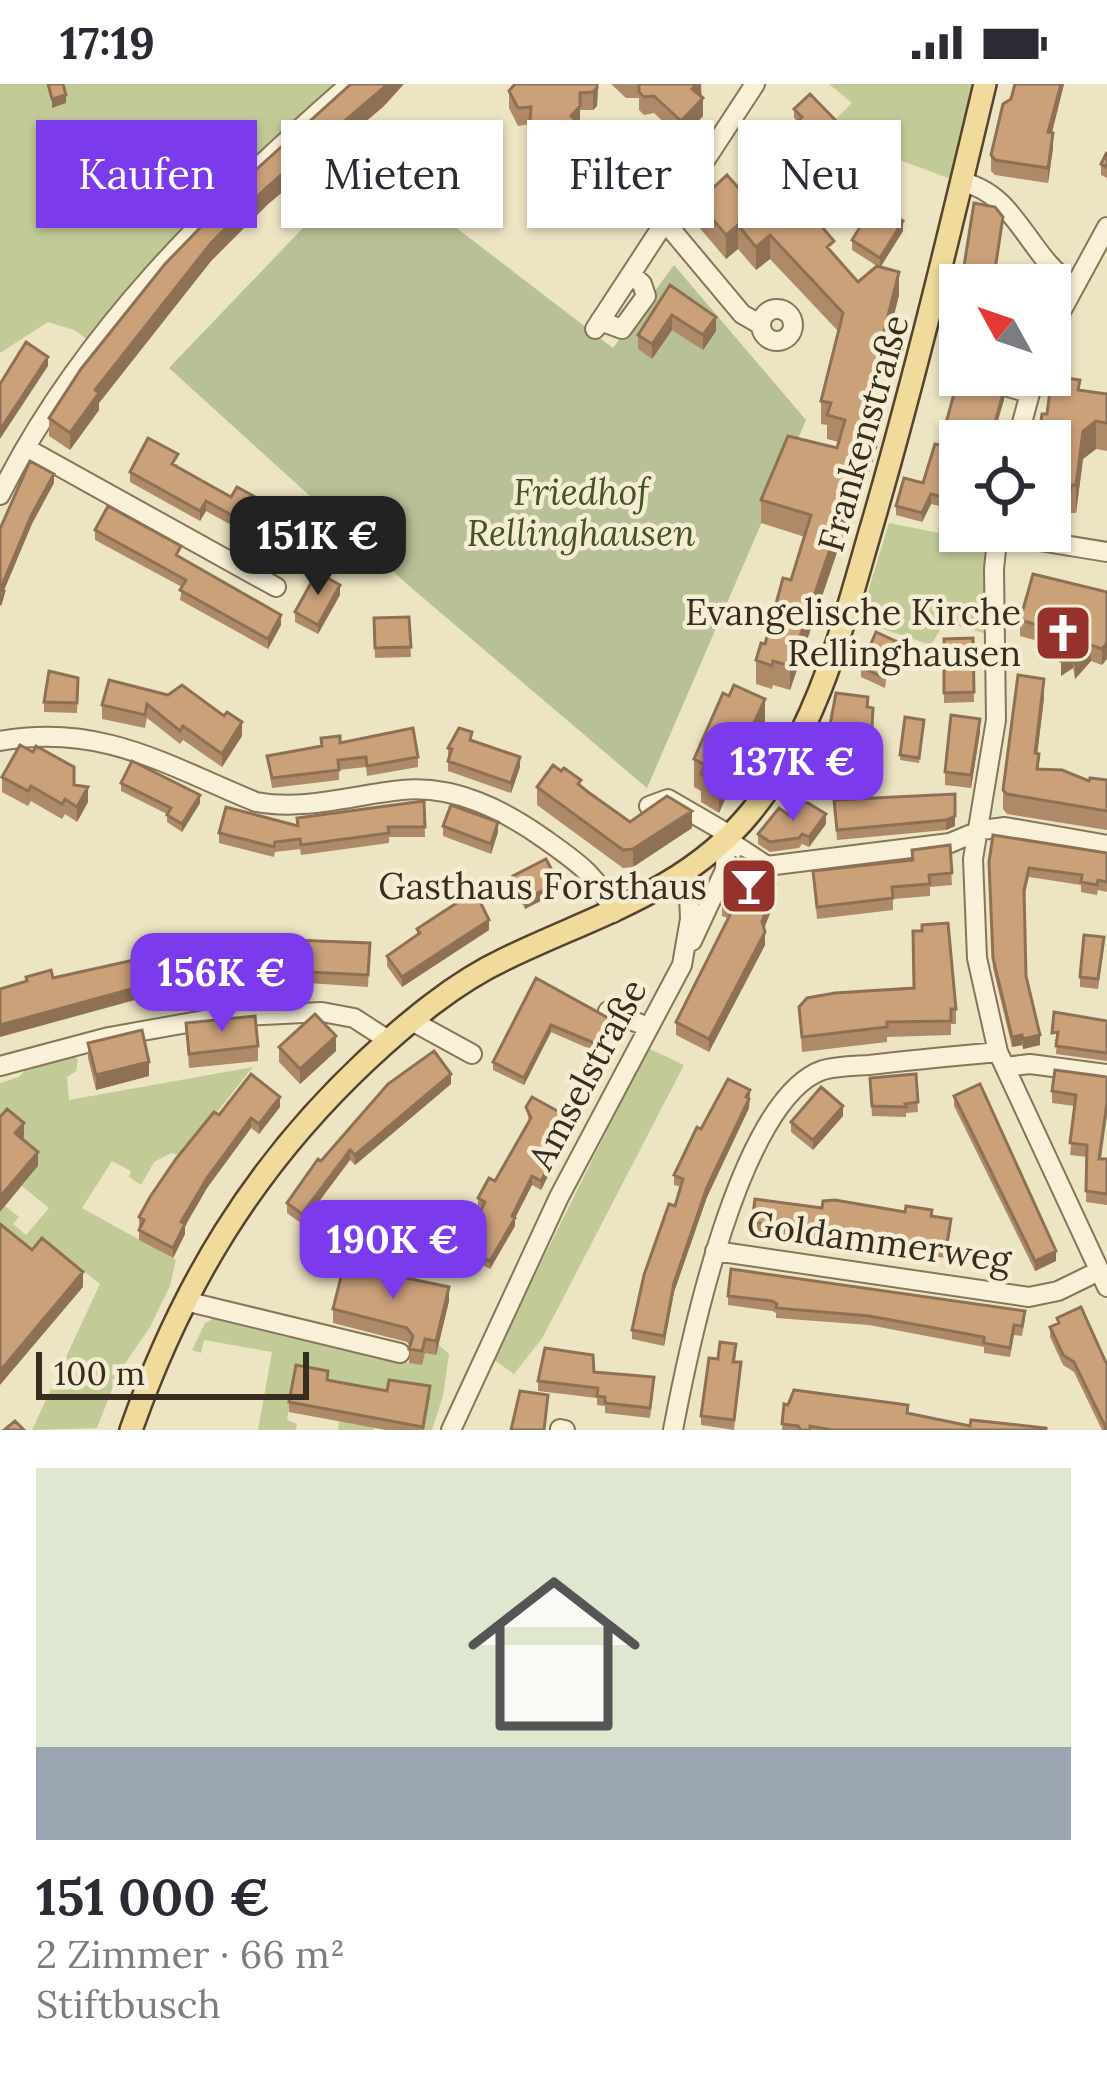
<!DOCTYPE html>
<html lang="de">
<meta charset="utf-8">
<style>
body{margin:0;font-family:Lora,serif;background:#f7f7f7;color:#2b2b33;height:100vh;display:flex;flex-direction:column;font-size:45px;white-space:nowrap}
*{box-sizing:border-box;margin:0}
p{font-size:39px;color:#7c7c81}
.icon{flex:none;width:66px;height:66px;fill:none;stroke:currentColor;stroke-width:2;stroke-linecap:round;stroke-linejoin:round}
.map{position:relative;height:1346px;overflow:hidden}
.panel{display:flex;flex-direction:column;background:#fff;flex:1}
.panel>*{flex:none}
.hud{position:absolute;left:36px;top:36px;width:1035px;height:108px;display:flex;gap:24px}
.needle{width:78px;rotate:310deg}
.fabs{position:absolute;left:939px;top:180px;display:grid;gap:24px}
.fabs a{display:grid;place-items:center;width:132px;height:132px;border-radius:0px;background:#fff;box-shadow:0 3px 9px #0004;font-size:60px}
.scale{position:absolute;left:36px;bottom:30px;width:273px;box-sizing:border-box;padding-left:12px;border:6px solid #372c1e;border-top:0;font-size:33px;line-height:42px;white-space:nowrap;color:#372c1e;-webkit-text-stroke:9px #f5edd3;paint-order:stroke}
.price{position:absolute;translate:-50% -102px;padding:0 27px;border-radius:24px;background:#7c3aed;color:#fff;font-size:39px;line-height:78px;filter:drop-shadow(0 3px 6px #0008)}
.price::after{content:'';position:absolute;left:50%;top:72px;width:36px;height:27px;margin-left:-18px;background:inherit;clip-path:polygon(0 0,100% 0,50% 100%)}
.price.active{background:#222;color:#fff}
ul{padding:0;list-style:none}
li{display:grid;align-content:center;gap:24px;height:636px;padding:0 36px}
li+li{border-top:3px solid #e1e1e2}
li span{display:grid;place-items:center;height:372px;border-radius:0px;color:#555}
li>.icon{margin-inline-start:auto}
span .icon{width:216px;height:216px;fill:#fffc;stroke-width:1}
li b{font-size:51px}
.pill{padding:0 42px;border-radius:0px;background:#fff;box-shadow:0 3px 9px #0004;font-size:42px;line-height:108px}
.pill.active{background:#7c3aed;color:#fff}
.status{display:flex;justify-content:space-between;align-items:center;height:84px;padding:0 60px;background:#fff;direction:ltr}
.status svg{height:33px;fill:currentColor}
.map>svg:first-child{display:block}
</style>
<div class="status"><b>17:19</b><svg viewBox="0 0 49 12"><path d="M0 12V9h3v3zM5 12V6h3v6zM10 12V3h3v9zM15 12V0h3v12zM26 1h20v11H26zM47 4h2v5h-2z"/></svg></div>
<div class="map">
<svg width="1107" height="1346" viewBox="0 0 1107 1346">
<rect width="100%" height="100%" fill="#ede4c4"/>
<!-- green -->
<path fill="#c2cb98" d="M0 0H348L95 261 74 246 48 238 0 269Z
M829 0H984L959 98 851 58 833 38 852 19Z
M889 439 995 460 994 552 945 538 931 561 859 537Z
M648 964 684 981 543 1253 514 1290 493 1275Z
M72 970 78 976 76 987 67 993 69 1016 253 983 182 1072 171 1069 154 1078 141 1101 129 1093 131 1087 112 1077 82 1124 176 1176 170 1202 150 1243 119 1288 97 1344 32 1346 100 1200 72 1178 67 1179 33 1162 30 1165 0 1146V1128L5 1122 19 1133 13 1140 26 1151 49 1124 22 1102 38 1082 15 1063 23 1053 0 1035V999L19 993 32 979Z
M218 1232 414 1280 425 1259 439 1261 449 1270 443 1312 432 1346H385L386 1339 377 1329 374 1346H338L345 1298 296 1289 287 1336 297 1340 296 1346H258L272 1268 204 1256 201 1269 192 1266 205 1239Z"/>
<!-- cemetery -->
<path fill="#b8c097" d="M368 76 613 264 674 181 806 336 647 704 408 501 169 284Z"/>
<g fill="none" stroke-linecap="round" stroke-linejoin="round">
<defs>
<path id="minor" d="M961 98C1016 108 1028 173 1073 201
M665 138 742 230 761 241
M761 241a16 16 0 1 1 32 0a16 16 0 1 1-32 0Z
M600 237 622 245 646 212 642 200 631 190
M595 245 755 0
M1050 248 1107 143
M1001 301 1029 309
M1017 357 1035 291
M26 364 276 503
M0 411C81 248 215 118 350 0
M998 447 994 485 996 636 973 775 977 874 998 968 1107 1203
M997 450 1107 468
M0 657C101 639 166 681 256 718 306 727 352 711 402 706 455 701 504 726 546 756 576 777 601 794 613 829
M649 722 668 715 730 751
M726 755 767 782 950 759 981 746 1005 743 1107 761
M692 857 725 786 726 755
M608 927 648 943
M412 937 472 970
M0 982 109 953 221 933 322 928 354 934 388 956
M1005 983 1030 980 1107 990
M715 1167 1029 1213 1058 1207 1099 1187
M185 1217 400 1269
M560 1345 565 1346
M451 1346 559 1113 682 881 690 835 688 787
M673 1346C688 1267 739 1014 823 986 837 982 855 982 869 981 912 976 955 972 998 968"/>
<path id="major" d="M131 1346C182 1201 254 1082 367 976 408 938 454 899 505 875 593 832 686 808 751 728 819 644 843 540 873 438 915 293 950 147 985 0"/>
</defs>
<!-- minor casing -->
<use href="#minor" stroke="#87755a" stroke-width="22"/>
<!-- major casing -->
<use href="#major" stroke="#55432f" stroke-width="26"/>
<!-- minor -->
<use href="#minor" stroke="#f8f0d7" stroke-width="18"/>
<!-- major -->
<use href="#major" stroke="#f0db9c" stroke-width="21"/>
</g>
<!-- wall -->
<path fill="#af8a69" d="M351 0 384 22 267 121 211 177 99 319V326L70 366 49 352V334Z
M598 0 597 22 593 26H580V40L595 72 579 89 562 74 553 75 548 70V56L535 58 530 54V40L518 42 509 24V7Z
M611 0H701L703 32 681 55 654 29 644 31 639 26V14H626Z
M1015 0H1064L1052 49 1053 64 1048 99 995 91 991 87V71Z
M794 25 844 55 822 76 796 49 797 37 794 34Z
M1107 68V94L1101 91V80Z
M597 72 636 80 618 101 597 82Z
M698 118 757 125 791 133 834 171 858 198 877 182 852 166V156L903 147 880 183 899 211 873 315V332L879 357 854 435 849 433 790 606 773 601 772 605 756 600V576L765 560 791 496 805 453 761 439V416L837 364 839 358 827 355V341L821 340V317L838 247 770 175 756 186 738 165 726 175 698 142Z
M670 201 716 247 703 266 672 246 652 275 638 265V251Z
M960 204V283L944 278V269Z
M960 291H994L990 296 991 300 1004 316 960 357V427L931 420 922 438 896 431V422L923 399 940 361Z
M1080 307 1107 310V367L1096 365 1083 375 1076 429H1071L1070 437 1050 434V357H1040V344L1047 330Z
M178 380 176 382 326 462 312 486 206 427 200 437 130 398V388Z
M95 446 181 472V474L281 541 268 565 180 516 182 503 95 456Z
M1107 508 1102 581 1091 577 1075 595 1073 584 1061 592 1064 564 1020 552V536Z
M340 511 318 550 295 538V528Z
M409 533 411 573 375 574 374 534Z
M973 554 974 618 944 619V555Z
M902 560V570L897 582 888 581 885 604 861 593V583Z
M78 594 77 629 44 628V618Z
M109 596 242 652 222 683 183 656 180 660 147 634 145 644 102 635V621Z
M723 609 765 643 747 682 741 679 719 729 701 718V707L694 703V675Z
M1044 614 1037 669 1039 685 1089 697 1107 696V746L1007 730 1003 725V706Z
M867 623 873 624 870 694 830 689 835 651H830V641Z
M905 633 924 636 919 679 900 676Z
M980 648 971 704 945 701V688Z
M321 654 418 673V683L367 692 366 683 339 686V696L272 704 267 672 321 662Z
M472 656 520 683 511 709 448 687V664Z
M2 693 74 701 88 718 77 738 65 730 62 735 31 717 28 722 2 708Z
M121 699 200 719 182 748 167 738V730L121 707Z
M581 702 630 738 692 744 633 783 623 784 537 721V703Z
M955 710V742L946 746 837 756 834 716Z
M424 717 425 753H389V759L301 771 300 765 275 768 274 773 219 759V749L297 741V734Z
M790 732 826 740 809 763 802 760 799 764 770 768 758 760V750Z
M443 742 498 748 491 770 443 752Z
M950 761 952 801 930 803V812L893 815V826L817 835 813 787 913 776Z
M1107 769V808L1098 806 1097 811 1081 808V801L1029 793 1024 814 1026 892 1040 961 1023 965 1022 961 1012 963 993 884 989 788Z
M513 792 558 808 525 825 513 801Z
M763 796 776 814 764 844 765 861 709 968 676 951V938L728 834 722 832V818Z
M417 845 489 846 402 903 387 882V872L417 850Z
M370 859 368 903 308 899 135 916 53 894 186 867Z
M1104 863 1098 905 1080 903V893Z
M536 894 612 943 599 969 551 948 524 1001 493 986V978Z
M799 923 956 925V940H951V951L887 953V958L802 968Z
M1107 937V977L1056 970 1057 956 1052 957Z
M186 939 258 962V977L189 984Z
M88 959 149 992 96 1006 88 974Z
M279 963 336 967 300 1000 279 978Z
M916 990 918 1028 906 1029V1033L872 1032 870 1004Z
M1107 993V1031L1101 1075H1107V1121L1086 1118 1087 1073 1070 1071 1075 1022 1052 1019V1007Z
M451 1000 355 1081 350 1076 302 1140 287 1129V1119L321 1077Z
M750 1006 749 1024 707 1113 674 1208 664 1262 632 1255V1246L681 1103 674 1101V1091L701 1045Z
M954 1012 1056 1177 1035 1187 954 1022Z
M280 1023 259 1050 251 1044 207 1104 185 1142V1150L173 1174 139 1156V1133L219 1031Z
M526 1023 563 1038 556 1053 559 1063 557 1074 541 1106 532 1101 515 1134V1142L490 1185 462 1171V1163L482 1124 478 1122V1114L495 1097 529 1037Z
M843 1032 813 1066 791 1048V1038Z
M822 1124 931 1132 951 1144 946 1174 752 1147V1138Z
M728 1212 1025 1236 1022 1252 1014 1251 1010 1273 984 1269V1263L869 1241 776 1234V1229L772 1227 728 1221Z
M449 1217 436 1271 425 1269 422 1281 409 1279 410 1262 407 1258 333 1239V1225Z
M1057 1234 1107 1346H1102L1074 1288 1063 1281 1050 1253V1243L1057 1240Z
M736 1270 735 1278 741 1288 734 1346 701 1341V1332L718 1275Z
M594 1288 654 1302 650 1334 605 1329V1322L597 1321V1314L538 1307V1297Z
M328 1296 430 1312 424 1346H386L289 1328V1318Z
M784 1320 908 1330 970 1342 1046 1346H782Z"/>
<!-- shaded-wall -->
<path fill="#8e7155" d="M388 0H404L384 22 267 121 211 177 99 319V326L70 366V349L95 306 211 159 267 103Z
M598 0 597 22 593 26V8Z
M697 0H701V13L692 5Z
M1061 0H1064L1048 63V48Z
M66 11V19L52 24V15Z
M703 14V32L681 55V37Z
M580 22V39L571 32Z
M844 45V55L822 76V66Z
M1053 49V64L1048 99V84Z
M595 54V72L579 89V72Z
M636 71V80L618 101V91Z
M1003 133 994 201H990Z
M903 137V147L880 184V174Z
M738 141V165L726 175V151Z
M770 151V175L756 186V163Z
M899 188V211L873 315V332L866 330 869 307Z
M672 231V246L652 275V260Z
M716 233V247L703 266V251Z
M48 273V282L0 355V346Z
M1004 306V316L992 357H990Z
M879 334V357L854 435V411Z
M1096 337V365L1083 375 1076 429V401L1083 347Z
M54 390V399L32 440 0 516V506L32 430Z
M849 410V433L790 606V582Z
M931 410V420L922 438V429Z
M206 417V427L200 437V427Z
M326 452V462L312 486V476Z
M340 501V511L318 550V541Z
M281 531V541L268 565V555Z
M1107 559V575L1102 581V565Z
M1091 561V577L1075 595V579Z
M1073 568V584L1061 592V576Z
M1044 595V614L1035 689V669Z
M765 615V643L747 682V654Z
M980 635V648L971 704V691Z
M242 638V652L222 683V670Z
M741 651V679L719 729V701Z
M520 673V683L511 709V699Z
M88 703V718L77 738V723Z
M200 711V719L182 748V740Z
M692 727V744L633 783V765Z
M826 730V740L809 763V753Z
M955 732V742L946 746V736Z
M498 738V748L491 770V760Z
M558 798V808L525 825V816Z
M776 800V814L762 850V837Z
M489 836V846L402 903V893Z
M765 848V861L709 968V955Z
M135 904V916L0 953V941Z
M612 936V943L599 969V961Z
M551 941V948L524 1001V994Z
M1022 951V961L1012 963V953Z
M1040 951V961L1023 965V955Z
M336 952V967L300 1000V985Z
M149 978V992L96 1006V991Z
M451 990V1000L355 1081V1071Z
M750 1006 749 1024 707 1113 674 1208 664 1262V1252L674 1199 707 1103Z
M280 1013V1023L259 1050V1040Z
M843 1022V1032L813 1066V1056Z
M563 1030V1038L552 1060V1051Z
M251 1034V1044L207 1104 185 1142V1150L173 1174V1164L181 1138 207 1094Z
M24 1039V1053L15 1064V1049Z
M559 1055 557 1074 541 1106V1097Z
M350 1066V1076L302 1140V1130Z
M38 1068V1082L0 1128V1113Z
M532 1092V1101L512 1140V1132Z
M515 1134V1142L490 1185V1177Z
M1056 1167V1177L1035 1187V1177Z
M83 1188V1203L0 1301V1287Z
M449 1203V1217L436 1271V1257Z"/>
<!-- building -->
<path fill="#cba17a" stroke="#8e7155" stroke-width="3" d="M48 0H63L66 11 52 15Z
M351 0H388L267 103 211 159 95 306 99 309 70 349 49 334 81 285 165 180 259 83Z
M515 0H597V4L593 8 580 9V22L571 32 595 54 579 72 562 57H553L548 53 549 38 535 41 530 36 531 23 518 24 509 7Z
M639 0H697L692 5 703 14 681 37 654 12 644 13 639 8Z
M1015 0H1061L1048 48 1053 49 1048 84 995 76 991 71 1003 20 1011 15Z
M810 10 844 45 822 66 796 39 802 33 794 25Z
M615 51 636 71 618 91 597 72Z
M1107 68V83L1101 80Z
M727 91 757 125 774 111 791 133 805 123 834 157 827 163 858 198 877 182 899 188 869 307 873 308 866 330 879 334 854 411 849 410 790 582 773 577 772 582 756 576 761 559 765 560 783 494 791 496 811 431 761 416 788 352 837 364 845 336 827 331 831 319 821 317 843 229 770 151 756 163 738 141 726 151 698 118Z
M875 119 903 137 880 174 852 156Z
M974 119 995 123 1003 133 994 192 990 201H961Z
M670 201 716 233 703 251 672 231 652 260 638 251Z
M960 204V273L944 269Z
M26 258 48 273 0 346V300Z
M960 288V291H988L991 300 1004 306 990 357H960V417L931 410 922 429 896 422 904 394 923 399 935 360 940 361Z
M1060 293 1080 296 1078 306 1107 310V339L1096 337 1083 347 1076 401H1071L1070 409 1050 406V357L1043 355 1045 345 1040 344 1042 330H1047L1050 307 1060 300Z
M148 354 178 370 172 380 231 413 237 403 326 452 312 476 206 417 200 427 130 388Z
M30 377 54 390 32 430 0 506 4 507 0 521V445Z
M108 422 181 462 176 471 281 531 268 555 180 506 186 496 95 446Z
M317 488 340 501 318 541 295 528Z
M1033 490 1107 508V559L1102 565 1091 561 1075 579 1073 568 1061 576 1066 549 1020 536Z
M409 533 411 563 375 564 374 534Z
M876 548 902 560 897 572 888 571 885 594 861 583Z
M973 554 974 608 944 609V555Z
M49 587 78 594 77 619 44 618Z
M1018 591 1044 595 1035 669 1039 670 1037 685 1062 686 1089 697 1090 694 1107 696V727L1007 710 1003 706Z
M109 596 168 611 182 601 224 632 227 628 242 638 222 670 183 642 180 647 147 620 145 631 102 621Z
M734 601 765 615 747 654 741 651 719 701 701 690 705 681 694 675 723 609 729 612Z
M836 609 868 613 867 623 873 624 870 684 830 679 836 641H830Z
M951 631 980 635 971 691 945 688Z
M905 633 924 636 919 674 900 671Z
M413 644 418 673 367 682 366 673 338 676 339 686 272 694 267 672 322 662 321 654 340 652V659Z
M459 644 472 648 470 656 520 673 511 699 448 677 452 665 448 664Z
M20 661 33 668 36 662 74 683V701L88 703 77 723 65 715 62 720 31 702 28 707 2 693Z
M132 677 200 711 182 740 167 731 171 724 121 699Z
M553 681 561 687 564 684 581 696 578 700 588 708 630 738 667 712 692 727 633 765 623 766 537 703Z
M955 710V732L946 736 837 746 834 716Z
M424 717 425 743H388L389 749 301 761 300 755 275 758 274 763 219 749 226 723 298 742 297 734Z
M801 718 808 719 826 730 809 753 802 750 799 754 770 758 758 750 779 724 790 732Z
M451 721 498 738 491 760 443 742Z
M993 751 1107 769V798L1098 796 1097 801 1081 798 1082 791 1029 784 1024 806 1026 892 1040 951 1023 955 1022 951 1012 953 993 874 989 778Z
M950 761 952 789 929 791 930 800 892 803 893 814 817 823 813 787 913 776 912 766Z
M741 773 763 782 761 795 776 800 762 837 765 848 709 955 676 938 734 823 722 818Z
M546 775 558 798 525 816 513 792Z
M475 807 489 836 402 893 387 872 420 849 417 845Z
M948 839 956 925H951V937L887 938V943L802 953 799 923 807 914 835 909 914 904 913 847H922V841Z
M1084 851 1104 853 1098 895 1080 893Z
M265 855 370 859 368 891 308 888 135 904 0 941V905L27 897 26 893 51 886 53 894 152 872 151 865 185 861 186 867 265 859Z
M536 894 612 936 599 961 551 941 524 994 493 978Z
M1054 928 1107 937V969L1056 962 1058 948 1052 949Z
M315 930 336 952 300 985 279 963Z
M255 932 258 962 189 970 186 939Z
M142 946 149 978 96 991 88 959Z
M434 967 451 990 355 1071 350 1066 302 1130 287 1119 318 1075 321 1077 388 1000Z
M1055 986 1107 993V1019L1099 1075H1107V1110L1086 1107 1087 1061 1070 1059 1076 1011 1052 1007Z
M251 990 280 1013 259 1040 251 1034 207 1094 181 1138 185 1140 173 1164 139 1146 144 1136 139 1133 150 1113 176 1075 214 1028 219 1031Z
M916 990 918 1018 905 1020 906 1023 872 1022 870 994Z
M728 995 750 1006 746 1013 749 1015 707 1103 674 1199 664 1252 632 1246 644 1191 669 1120 675 1122 683 1095 674 1091 697 1043 701 1045Z
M980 1000 1056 1167 1035 1177 954 1012Z
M821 1003 843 1022 813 1056 791 1038Z
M532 1013 563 1030 552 1051 559 1055 554 1064 557 1066 541 1097 532 1092 512 1132 515 1134 490 1177 462 1163 485 1118 478 1114 489 1094 495 1097 531 1034 526 1023Z
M7 1025 24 1039 15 1049 38 1068 0 1113V1033Z
M755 1115 822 1124 823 1117 835 1116 905 1128 906 1122 932 1126 931 1132 951 1135 946 1165 752 1138Z
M0 1140 32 1166 42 1154 83 1188 0 1287Z
M344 1181 449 1203 436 1257 425 1255 422 1267 409 1265 413 1252 407 1244 333 1225Z
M731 1185 1025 1227 1022 1242 1014 1241 1010 1264 984 1259V1253L869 1232 776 1224 777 1220 772 1217 728 1212Z
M1081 1223 1107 1281V1346L1074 1278 1063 1271 1050 1243 1059 1239 1057 1234Z
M720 1258 736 1260 733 1278H741L734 1336 701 1332 709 1274 718 1275Z
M545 1264 593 1271 594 1288 654 1293 650 1324 605 1319V1313L597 1312 598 1304 538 1297Z
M296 1281 328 1287 327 1296 387 1307 389 1296 430 1302 423 1343 289 1318Z
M794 1306 908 1321 907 1329 970 1342 971 1336 1046 1344V1346H832L810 1342V1346H801L798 1342 782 1340 784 1320 788 1321Z
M520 1307 548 1311 544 1346H511Z
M15 1337 24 1346H4Z"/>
<!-- icons -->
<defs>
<symbol id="church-square" viewBox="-11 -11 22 22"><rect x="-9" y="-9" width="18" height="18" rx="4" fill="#95322c" stroke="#f5edd3"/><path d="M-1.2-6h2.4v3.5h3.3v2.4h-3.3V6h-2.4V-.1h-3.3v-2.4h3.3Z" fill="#fff"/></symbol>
<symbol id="bar-square" viewBox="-11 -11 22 22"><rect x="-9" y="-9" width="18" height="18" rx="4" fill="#95322c" stroke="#f5edd3"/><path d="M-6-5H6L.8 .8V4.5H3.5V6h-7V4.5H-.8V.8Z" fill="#fff"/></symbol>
</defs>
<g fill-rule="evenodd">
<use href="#church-square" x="1030" y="516" width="66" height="66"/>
<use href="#bar-square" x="716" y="769" width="66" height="66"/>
</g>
<g text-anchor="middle" stroke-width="9" stroke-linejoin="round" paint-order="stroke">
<!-- street labels -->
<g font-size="36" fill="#372c1e" stroke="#f5edd3">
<text transform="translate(863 349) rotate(-74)" y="13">Frankenstraße</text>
<text transform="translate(587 990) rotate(-62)" y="13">Amselstraße</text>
<text transform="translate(879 1157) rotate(8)" y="13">Goldammerweg</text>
</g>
<!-- park labels -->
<g font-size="36" font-style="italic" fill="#455325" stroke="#f5edd3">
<text x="581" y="421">Friedhof<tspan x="581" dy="41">Rellinghausen</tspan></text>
</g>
<!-- poi labels -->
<g font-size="36" fill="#372c1e" stroke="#f5edd3" text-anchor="end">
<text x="1021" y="541">Evangelische Kirche<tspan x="1021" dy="41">Rellinghausen</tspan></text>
<text x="707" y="815">Gasthaus Forsthaus</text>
</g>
</g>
</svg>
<div class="fabs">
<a><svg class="needle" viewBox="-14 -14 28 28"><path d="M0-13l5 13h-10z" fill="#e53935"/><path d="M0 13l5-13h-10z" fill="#7c7c81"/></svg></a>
<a><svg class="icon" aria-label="locate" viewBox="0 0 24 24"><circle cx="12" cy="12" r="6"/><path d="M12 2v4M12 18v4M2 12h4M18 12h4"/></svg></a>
</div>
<div class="scale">100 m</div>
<b class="price active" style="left:318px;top:514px">151K €</b>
<b class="price" style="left:793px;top:740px">137K €</b>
<b class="price" style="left:222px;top:951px">156K €</b>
<b class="price" style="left:393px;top:1218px">190K €</b>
<div class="hud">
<a class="pill active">Kaufen</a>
<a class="pill">Mieten</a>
<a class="pill">Filter</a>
<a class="pill">Neu</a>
</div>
</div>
<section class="panel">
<ul>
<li><span style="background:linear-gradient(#dfe7d0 75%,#9aa5b1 0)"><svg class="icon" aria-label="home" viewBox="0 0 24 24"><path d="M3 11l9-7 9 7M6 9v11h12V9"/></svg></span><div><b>151 000 €</b><p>2 Zimmer · 66 m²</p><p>Stiftbusch</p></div></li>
</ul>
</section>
